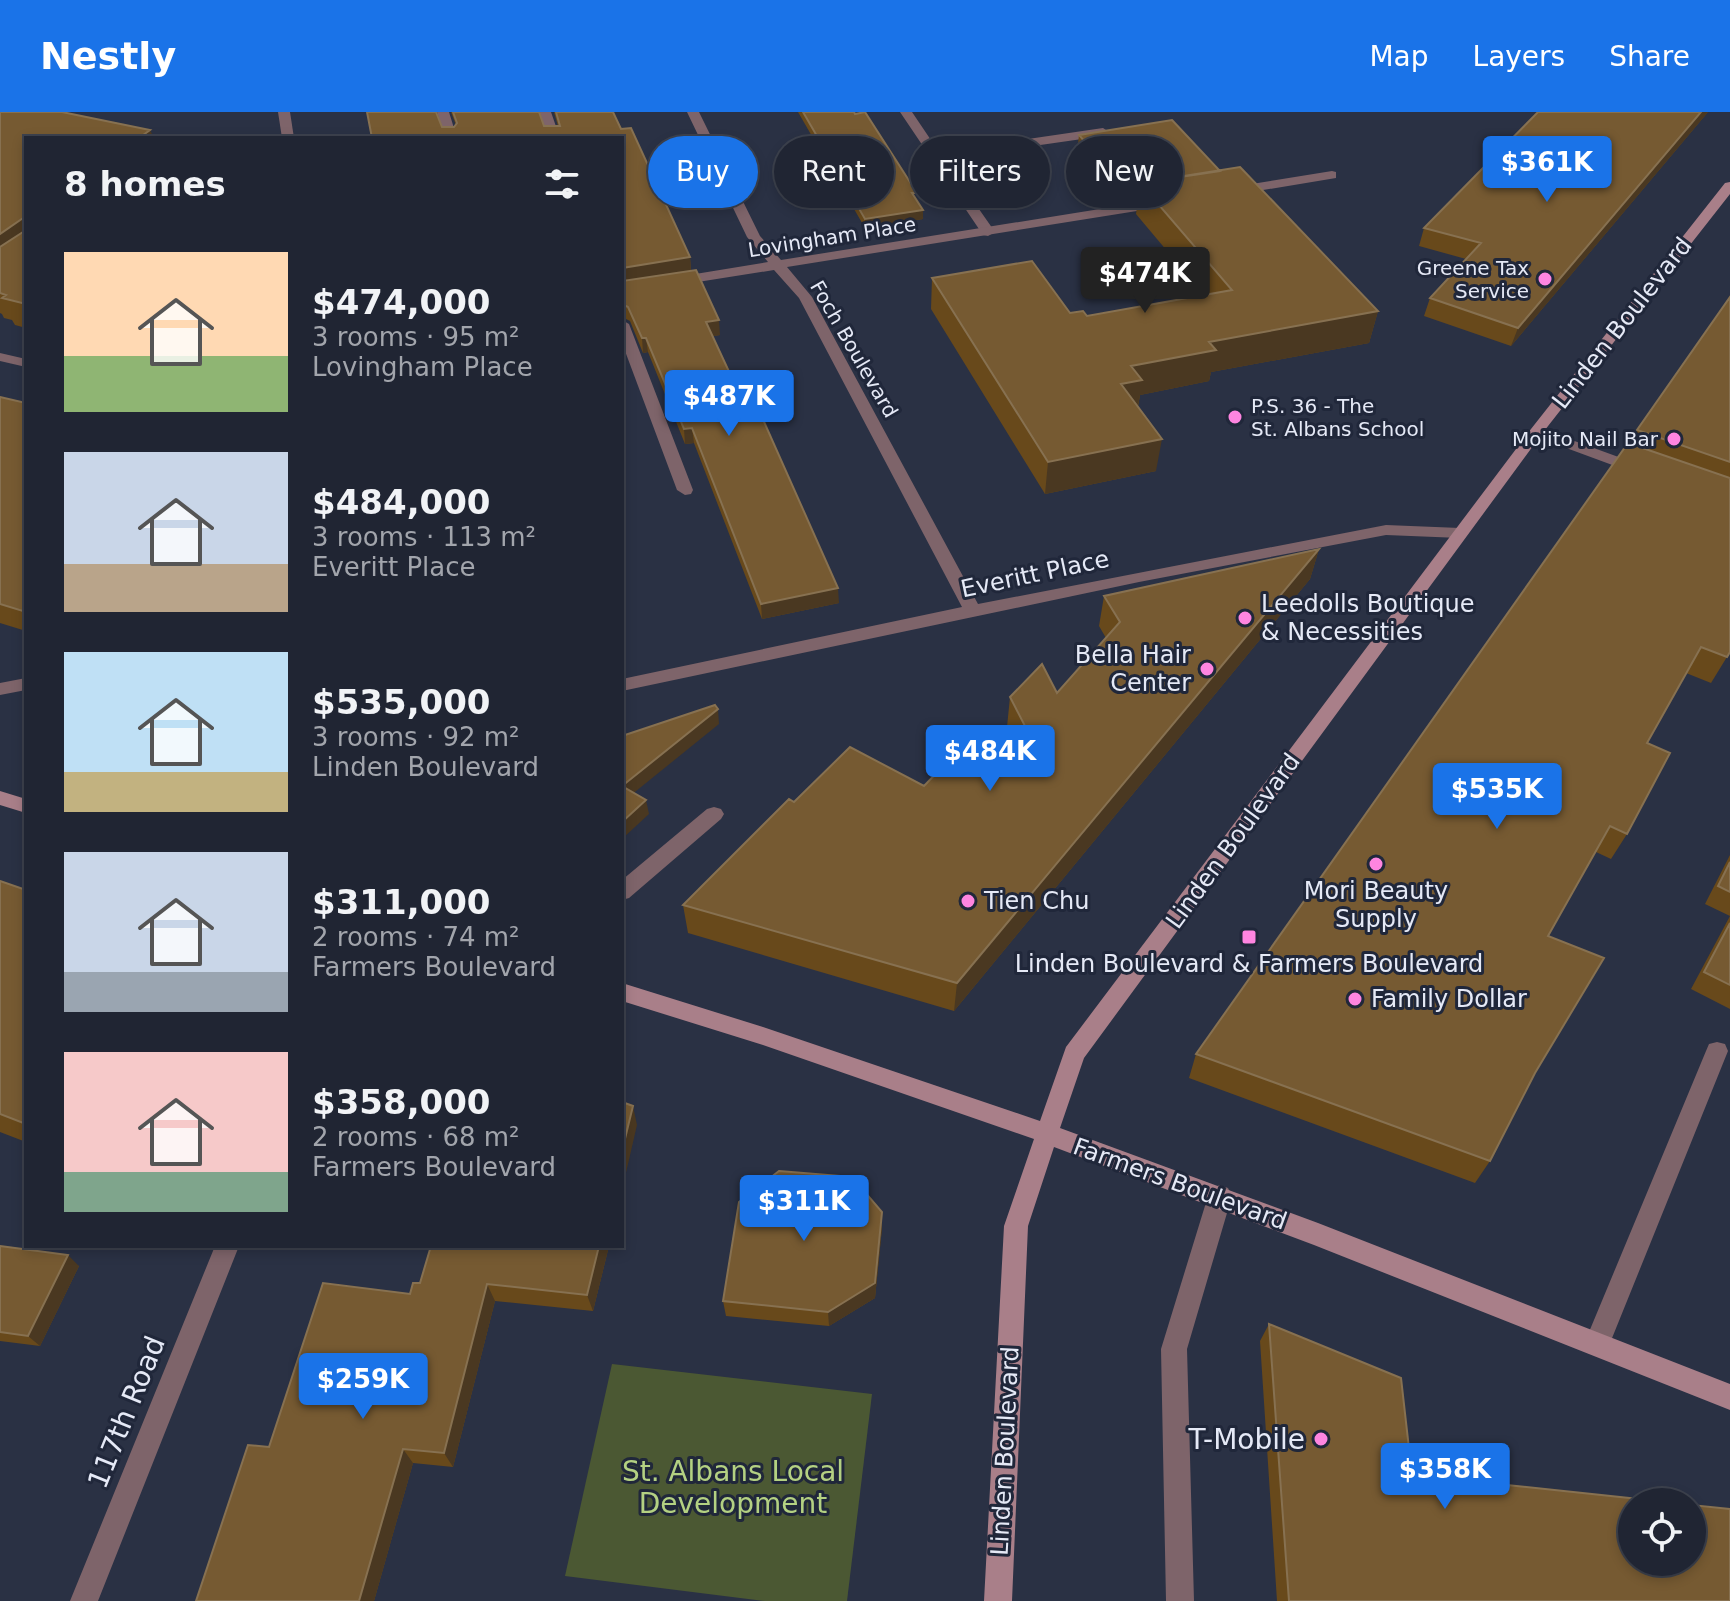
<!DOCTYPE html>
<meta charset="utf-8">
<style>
body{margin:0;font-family:"DejaVu Sans",sans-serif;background:#2d313f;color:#f1f3f6;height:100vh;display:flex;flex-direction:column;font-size:30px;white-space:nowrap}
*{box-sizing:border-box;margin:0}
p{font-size:26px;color:#a2a5ac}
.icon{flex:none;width:44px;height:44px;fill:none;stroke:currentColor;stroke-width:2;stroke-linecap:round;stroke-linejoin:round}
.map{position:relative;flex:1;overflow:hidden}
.details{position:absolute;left:24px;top:24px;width:600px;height:1112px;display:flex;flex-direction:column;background:#202533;border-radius:0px;box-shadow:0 4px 12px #0003,0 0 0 2px #3d424e}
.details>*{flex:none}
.guide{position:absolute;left:648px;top:24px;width:760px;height:72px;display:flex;gap:16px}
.buttons{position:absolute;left:1618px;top:1376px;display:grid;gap:16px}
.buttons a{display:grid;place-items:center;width:88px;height:88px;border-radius:50%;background:#202533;box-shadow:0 4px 12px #0003,0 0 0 2px #3d424e;font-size:40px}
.price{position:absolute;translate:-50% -68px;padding:0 18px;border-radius:8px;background:#1a73e8;color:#fff;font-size:26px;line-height:52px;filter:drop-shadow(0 2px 4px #0008)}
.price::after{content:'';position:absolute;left:50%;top:48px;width:24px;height:18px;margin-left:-12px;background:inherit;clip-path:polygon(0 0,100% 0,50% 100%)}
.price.active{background:#222;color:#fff}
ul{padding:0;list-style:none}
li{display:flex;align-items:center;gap:24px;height:200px;padding:0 40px}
li span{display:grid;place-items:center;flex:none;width:224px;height:160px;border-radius:0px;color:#555}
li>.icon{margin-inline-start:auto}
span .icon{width:96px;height:96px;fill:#fffc;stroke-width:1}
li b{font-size:34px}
h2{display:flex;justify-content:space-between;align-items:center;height:96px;padding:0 40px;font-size:34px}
.pill{padding:0 28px;border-radius:36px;background:#202533;box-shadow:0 4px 12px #0003,0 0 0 2px #3d424e;font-size:28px;line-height:72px}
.pill.active{background:#1a73e8;color:#fff}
header{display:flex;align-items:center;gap:48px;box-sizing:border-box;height:112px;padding:0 40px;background:#1a73e8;color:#fff}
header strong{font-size:38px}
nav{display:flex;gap:44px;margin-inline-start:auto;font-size:28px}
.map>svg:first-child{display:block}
</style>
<header>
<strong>Nestly</strong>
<nav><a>Map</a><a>Layers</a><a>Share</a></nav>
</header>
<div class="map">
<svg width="1730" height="1489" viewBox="0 0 1730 1489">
<rect width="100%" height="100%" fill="#2a3144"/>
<!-- green -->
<path fill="#4b5833" d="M612 1252 872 1282 847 1489H765L565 1464Z"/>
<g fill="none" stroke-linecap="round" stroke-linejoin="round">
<!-- service -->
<path fill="#7e646a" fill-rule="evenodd" d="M437 0H449L457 26H445Z
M539 0H551L560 26H548Z
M900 0H912L939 40 1103 16 1109 20 1103 24 944 47 995 120 988 124 983 123Z
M622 208 629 212 693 378 691 382 685 383 677 378 622 231Z
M26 566V578L0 583V571Z
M714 695 721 697 724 702 721 707 629 786 622 788V768L707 697Z
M1717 930 1725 932 1728 939 1606 1241 1597 1244 1588 1241 1584 1232 1706 939 1709 932Z
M1220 1073 1228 1076 1232 1084 1187 1237 1194 1489H1166L1161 1237 1208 1084 1212 1076Z"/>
<!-- minor -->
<path fill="#7e646a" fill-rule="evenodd" d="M687 0H699L760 124 781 148 1162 87 1168 91 1162 95 787 155 812 185 978 492 1386 413 1460 416 1468 421 1460 426 1386 423 1139 470 622 579V567L962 495 799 186 774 158 622 182V174L768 150 747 125Z
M1332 59 1336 60V66L1233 83 1227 79 1233 75Z
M0 241 26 247V255L0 249Z
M1536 315 1646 355 1648 358 1640 363 1634 361 1531 323 1528 320Z
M215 1134H239L98 1489H70Z"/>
<!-- tertiary -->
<path fill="#7e646a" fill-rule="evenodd" d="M278 0H290L294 26H282Z"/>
<!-- secondary -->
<path fill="#a97f89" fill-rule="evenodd" d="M1730 70V82L1541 323 1084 946 1060 1016 1318 1111 1730 1272V1298L1314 1133 1054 1035 1028 1114 1012 1489H984L1004 1114 1034 1027 763 933 622 889V871L763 915 1040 1009 1066 935 1531 317 1725 71Z
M0 679 26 687V701L0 693Z"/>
</g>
<!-- wall -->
<path fill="#68491b" d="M0 0 26 26V216L15 213 12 208 4 206 2 202 0 201Z
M451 0H539L544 14H558L554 0H613L690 145 691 159 720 223 713 224 839 491 762 507 694 331 685 332 648 240 643 241 630 209 622 205V26H372L442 15H454L456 13Z
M798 0H854L917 88 923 107 865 116Z
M1708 0 1511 234 1424 204 1430 186 1466 147 1419 134 1424 116Z
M1079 23 1220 59 1378 199 1369 231 1211 260 1209 269 1140 283 1138 295 1156 359 1045 382 931 197 932 166 1070 201 1087 204 1204 183 1136 102 1138 87 1126 89 1078 32Z
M1730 185V540L1711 571 1686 561 1647 631 1627 722 1611 747 1596 740 1548 824 1535 961 1490 1049 1475 1071 1189 966 1196 942 1630 332 1637 318Z
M0 285 26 291V519L0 511Z
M1319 437 1310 467 954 899 688 821 683 793 794 690 924 674 981 663 1013 628 1007 615 1010 585 1057 581 1106 526 1099 514 1104 484Z
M1730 743V804L1705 792Z
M0 769 26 778V1030L0 1020Z
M1730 804V897L1691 877Z
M882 1116 875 1186 829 1214 726 1204 723 1189Z
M0 1134 79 1154 40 1234 0 1229Z
M609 1134 593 1199 495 1189 453 1355 413 1351 374 1489H196L269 1335 410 1182Z
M1269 1212 1412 1363 1730 1489H1277L1260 1229Z"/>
<!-- shaded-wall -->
<path fill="#4a3821" d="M1701 0H1708L1511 234 1518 216Z
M150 18 154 26H139Z
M1139 78 1138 87 1126 89 1127 80Z
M923 98V107L865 116V107Z
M26 104V144L0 155V122Z
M690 145 691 160 622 171V156Z
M1378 199 1369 231 1211 260 1209 269 1140 283 1137 300 1121 272 1131 254 1209 230Z
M719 208 720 223 708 225 706 210Z
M642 226H646L648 240 643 241Z
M692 316 694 331 685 332 684 317Z
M1162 327 1156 359 1045 382 1048 350Z
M1319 437 1310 467 954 899 957 871Z
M838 476 839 491 762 507 761 492Z
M718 597 719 612 625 688 622 674Z
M646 688 649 702 622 727V710Z
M633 994 637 1013 622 1078V1039Z
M882 1100V1116L875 1186 829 1214 828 1200Z
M599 1134H609L593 1199 587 1183Z
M68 1143 79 1154 40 1234 28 1224Z
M487 1172 495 1189 453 1355 444 1341Z
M403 1337 413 1351 374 1489H359Z"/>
<!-- building -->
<path fill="#765a32" stroke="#877151" stroke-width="2" d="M0 0H62L150 18 139 26H26V104L0 122Z
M367 0H436L442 15H454L457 11 453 0H539L544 14H560L556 0H613L621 17 631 16 690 145 622 156V26H372Z
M803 0H854L855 2 865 0 917 81H912L923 98 865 107Z
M1538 0H1701L1518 216 1430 186 1481 131 1424 116Z
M1172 8 1220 59 1140 71 1139 78 1127 80 1079 23Z
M1240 55 1378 199 1209 230 1216 238 1131 254 1142 268 1121 272 1162 327 1048 350 932 166 1032 149 1070 201 1083 199 1087 204 1232 178 1140 71Z
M26 118V192L2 186 6 183 0 181V135Z
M696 158 719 208 706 210 750 305 761 303 838 476 761 492 692 316 684 317 646 226H642L628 195 622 192V169Z
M1730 185V350L1637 318Z
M0 285 26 291V500L0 492Z
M1628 331 1730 366V540L1727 545 1701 535 1647 631 1670 641 1627 722 1610 714 1548 824 1604 846 1535 961 1490 1049 1196 942Z
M1319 437 957 871 683 793 789 687 794 690 850 635 924 674 950 647 981 663 1025 614 1010 585 1042 552 1057 581 1120 510 1104 484Z
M715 593 718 597 622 674 646 688 622 710V624Z
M1730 750V780L1718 774Z
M0 769 26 778V1012L0 1002Z
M1730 811V873L1704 860Z
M622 990 633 994 622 1039Z
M779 1059 852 1065 882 1100 875 1171 828 1200 723 1189 739 1090Z
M0 1134 68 1143 28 1224 0 1220Z
M431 1134H599L587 1183 487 1172 444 1341 403 1337 359 1489H196L248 1333 269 1335 323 1171 410 1182 413 1171H420Z
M1269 1212 1401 1266 1412 1363 1667 1390H1632V1450H1692V1393L1730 1397V1489H1289Z"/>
<!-- markers -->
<g fill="#fe85e0" stroke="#20273a" stroke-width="3">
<circle cx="1545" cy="167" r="8"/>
<circle cx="1235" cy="305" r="8"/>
<circle cx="1674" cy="327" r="8"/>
<circle cx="1245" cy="506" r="8"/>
<circle cx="1207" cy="557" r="8"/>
<circle cx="1376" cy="752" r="8"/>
<circle cx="968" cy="789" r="8"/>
<rect x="1241" y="817" width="16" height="16" rx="4"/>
<circle cx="1355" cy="887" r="8"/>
<circle cx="1321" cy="1327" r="8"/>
</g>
<g text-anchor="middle" stroke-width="6" stroke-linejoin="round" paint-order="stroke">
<!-- far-street labels -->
<g font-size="20" fill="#e5e9f6" stroke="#20273a">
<text transform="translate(832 125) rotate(-9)" y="7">Lovingham Place</text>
<text transform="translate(854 237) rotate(60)" y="7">Foch Boulevard</text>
</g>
<!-- far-poi labels -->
<g font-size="20" fill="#e5e9f6" stroke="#20273a" text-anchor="end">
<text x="1529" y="163">Greene Tax<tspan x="1529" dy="23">Service</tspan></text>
<text x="1251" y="301" text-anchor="start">P.S. 36 - The<tspan x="1251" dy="23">St. Albans School</tspan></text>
<text x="1658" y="334">Mojito Nail Bar</text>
</g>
<!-- street labels -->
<g font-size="24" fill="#e5e9f6" stroke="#20273a">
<text transform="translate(1622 211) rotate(-52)" y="8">Linden Boulevard</text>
<text transform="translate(1035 462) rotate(-12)" y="8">Everitt Place</text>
<text transform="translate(1233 729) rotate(-54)" y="8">Linden Boulevard</text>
<text transform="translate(1180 1072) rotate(20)" y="8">Farmers Boulevard</text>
<text transform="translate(1005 1339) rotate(-87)" y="8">Linden Boulevard</text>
</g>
<!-- poi labels -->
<g font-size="24" fill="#e5e9f6" stroke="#20273a" text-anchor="start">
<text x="1261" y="500">Leedolls Boutique<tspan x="1261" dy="28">&amp; Necessities</tspan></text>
<text x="1191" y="551" text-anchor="end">Bella Hair<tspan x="1191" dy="28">Center</tspan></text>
<text x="1376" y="787" text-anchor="middle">Mori Beauty<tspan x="1376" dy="28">Supply</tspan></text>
<text x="984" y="797">Tien Chu</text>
<text x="1249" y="860" text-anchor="middle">Linden Boulevard &amp; Farmers Boulevard</text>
<text x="1371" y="895">Family Dollar</text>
</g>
<!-- near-street labels -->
<g font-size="28" fill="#e5e9f6" stroke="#20273a">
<text transform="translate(126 1300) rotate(-68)" y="10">117th Road</text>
</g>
<!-- near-poi labels -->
<g font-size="28" fill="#e5e9f6" stroke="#20273a" text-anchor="end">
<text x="1305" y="1337">T-Mobile</text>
</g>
<!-- near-park labels -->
<g font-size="28" fill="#b4d182" stroke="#20273a">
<text x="733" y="1369">St. Albans Local<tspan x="733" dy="32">Development</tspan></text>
</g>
</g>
</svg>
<div class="buttons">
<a><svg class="icon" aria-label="locate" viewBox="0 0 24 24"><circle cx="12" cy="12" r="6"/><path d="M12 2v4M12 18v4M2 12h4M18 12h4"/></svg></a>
</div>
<b class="price" style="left:1547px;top:92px">$361K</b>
<b class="price active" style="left:1145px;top:203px">$474K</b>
<b class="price" style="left:729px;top:326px">$487K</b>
<b class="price" style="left:990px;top:681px">$484K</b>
<b class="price" style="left:1497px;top:719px">$535K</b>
<b class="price" style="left:804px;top:1131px">$311K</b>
<b class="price" style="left:363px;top:1309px">$259K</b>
<b class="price" style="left:1445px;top:1399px">$358K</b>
<div class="guide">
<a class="pill active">Buy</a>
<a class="pill">Rent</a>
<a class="pill">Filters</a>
<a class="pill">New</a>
</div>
<section class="details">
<h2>8 homes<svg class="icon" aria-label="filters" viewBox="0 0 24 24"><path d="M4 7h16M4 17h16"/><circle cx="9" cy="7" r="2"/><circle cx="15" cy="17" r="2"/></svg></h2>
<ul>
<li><span style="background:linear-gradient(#ffd9b3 65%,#8fb573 0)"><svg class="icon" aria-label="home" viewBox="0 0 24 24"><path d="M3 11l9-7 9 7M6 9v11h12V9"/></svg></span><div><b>$474,000</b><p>3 rooms · 95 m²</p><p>Lovingham Place</p></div></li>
<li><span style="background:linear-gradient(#c9d6e8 70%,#b9a48a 0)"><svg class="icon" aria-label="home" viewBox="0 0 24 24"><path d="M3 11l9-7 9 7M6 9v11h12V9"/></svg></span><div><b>$484,000</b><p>3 rooms · 113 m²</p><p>Everitt Place</p></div></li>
<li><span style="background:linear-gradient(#bfe0f5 75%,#c2b280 0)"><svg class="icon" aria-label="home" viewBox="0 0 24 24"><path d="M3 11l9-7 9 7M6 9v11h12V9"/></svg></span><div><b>$535,000</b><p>3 rooms · 92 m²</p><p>Linden Boulevard</p></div></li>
<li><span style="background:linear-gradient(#c9d6e8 75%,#9aa5b1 0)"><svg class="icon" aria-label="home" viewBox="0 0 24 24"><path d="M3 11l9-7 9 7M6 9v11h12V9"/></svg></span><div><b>$311,000</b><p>2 rooms · 74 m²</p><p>Farmers Boulevard</p></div></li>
<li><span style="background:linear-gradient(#f6c9c9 75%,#7fa58c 0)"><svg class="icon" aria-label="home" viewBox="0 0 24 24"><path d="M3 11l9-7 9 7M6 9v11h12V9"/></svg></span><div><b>$358,000</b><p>2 rooms · 68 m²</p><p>Farmers Boulevard</p></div></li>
</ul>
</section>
</div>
